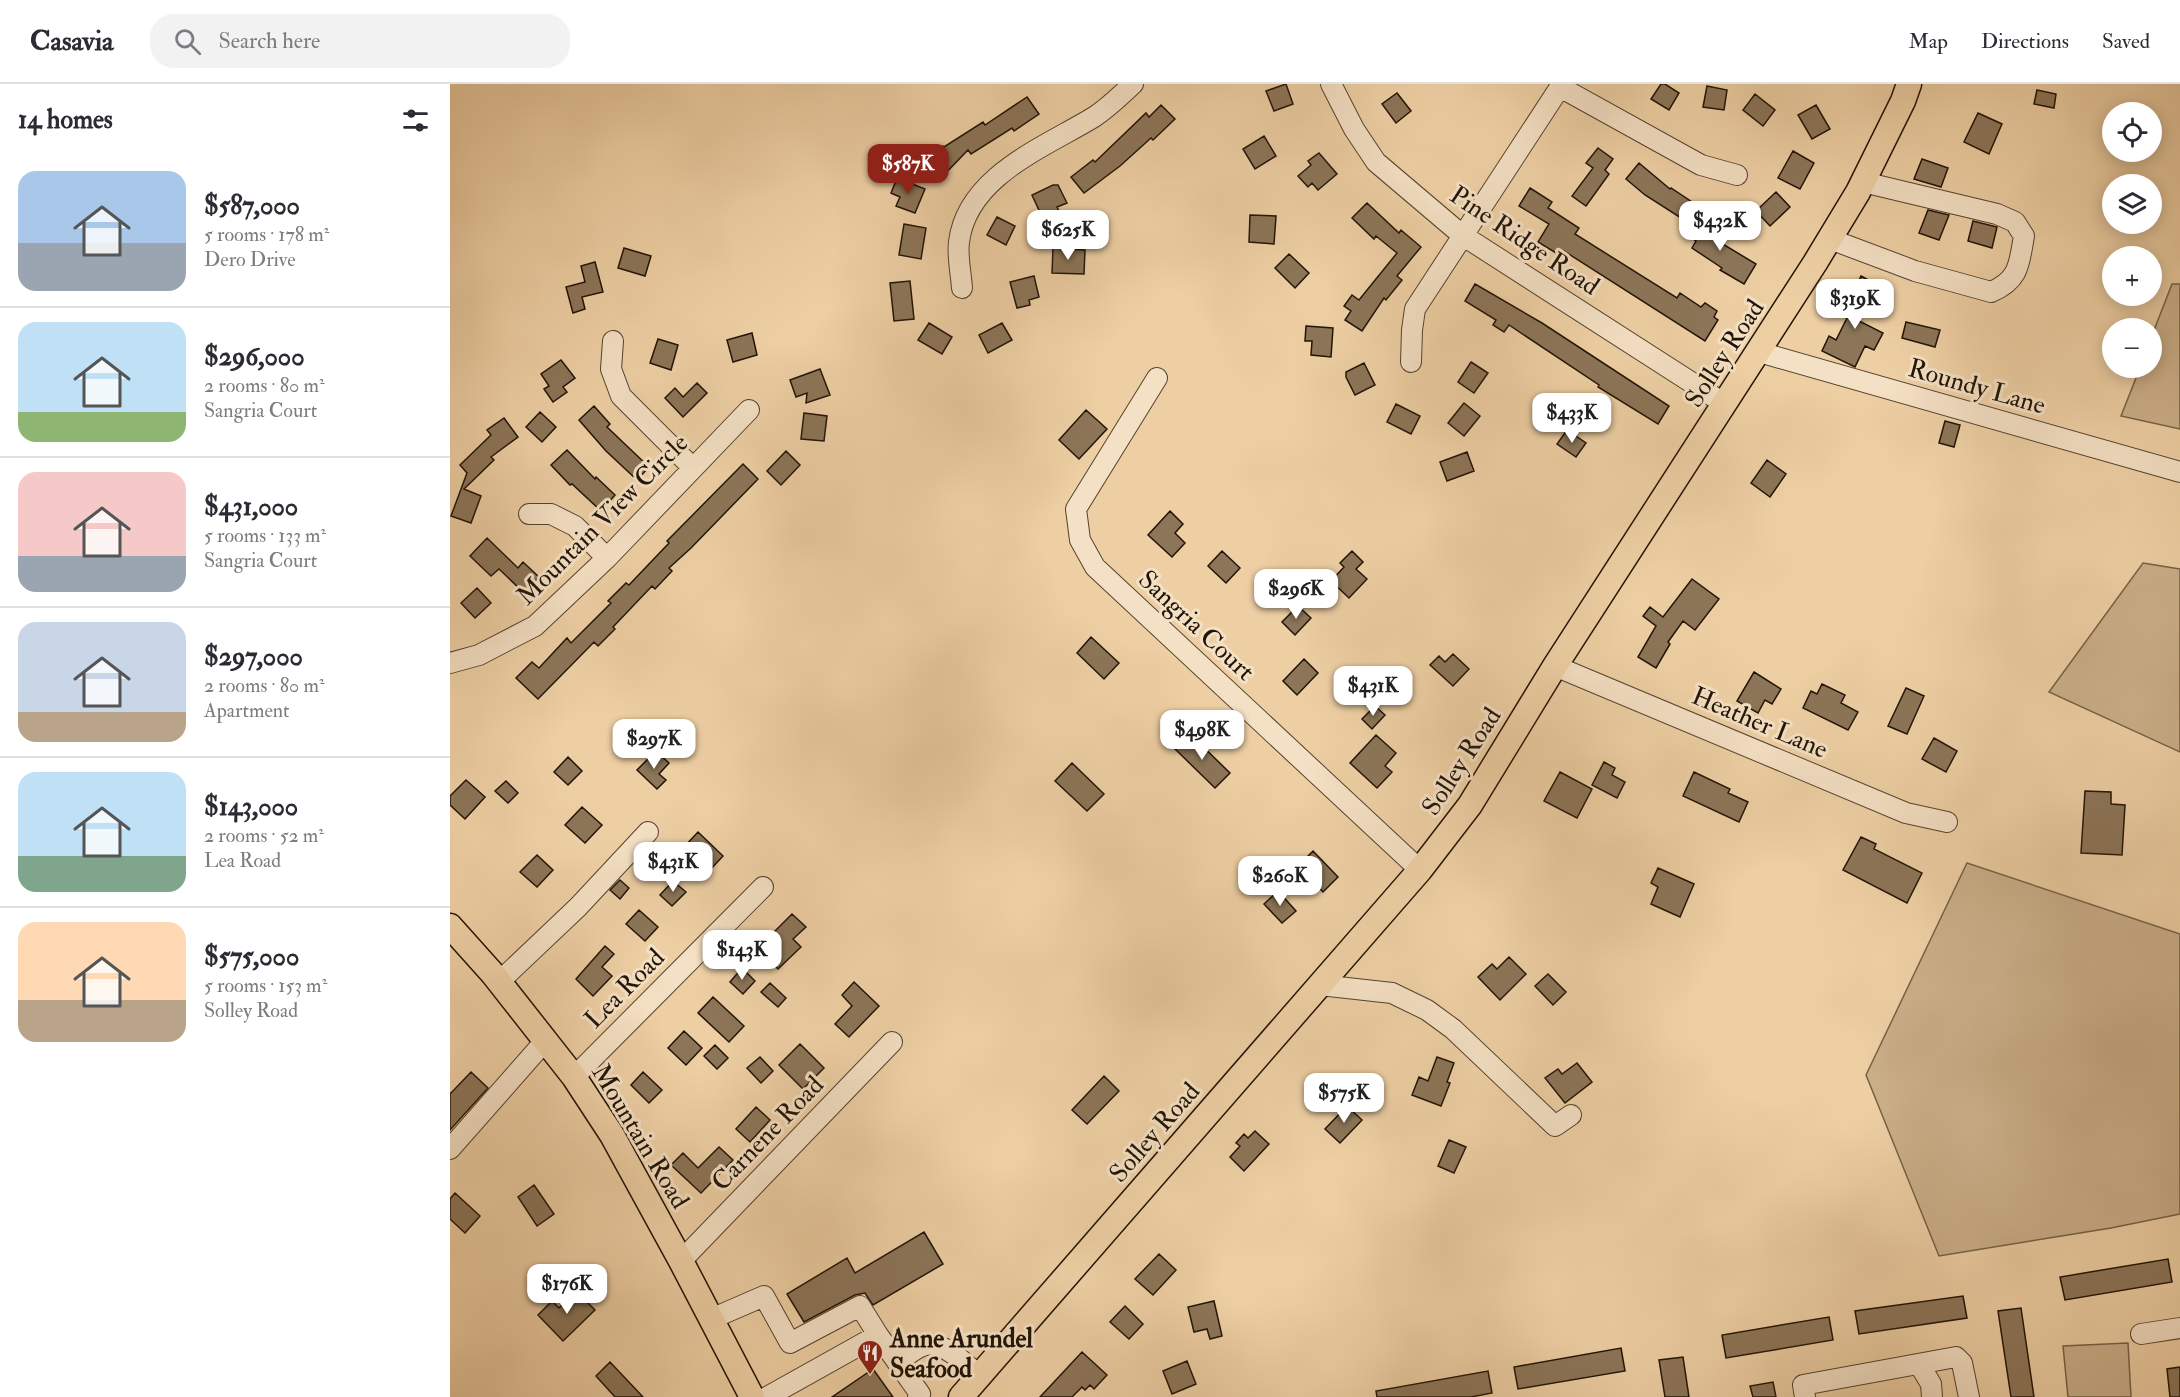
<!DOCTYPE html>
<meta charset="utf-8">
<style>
body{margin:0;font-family:"IM FELL Double Pica",serif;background:#f2f2f3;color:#2b2b33;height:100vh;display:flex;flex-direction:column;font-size:22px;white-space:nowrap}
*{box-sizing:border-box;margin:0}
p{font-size:20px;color:#7c7c81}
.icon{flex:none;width:33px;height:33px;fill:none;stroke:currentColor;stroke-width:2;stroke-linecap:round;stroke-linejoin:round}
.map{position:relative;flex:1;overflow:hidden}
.drawer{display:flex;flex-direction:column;background:#fff;width:450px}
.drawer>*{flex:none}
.tools{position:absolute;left:1652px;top:18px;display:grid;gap:12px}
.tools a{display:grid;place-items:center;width:60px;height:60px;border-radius:50%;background:#fff;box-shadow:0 3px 15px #0003;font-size:30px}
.price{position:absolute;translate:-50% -51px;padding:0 14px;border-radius:12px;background:#fff;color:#222;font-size:20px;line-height:39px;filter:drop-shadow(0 2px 3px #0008)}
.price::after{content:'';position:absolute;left:50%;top:36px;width:18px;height:14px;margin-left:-9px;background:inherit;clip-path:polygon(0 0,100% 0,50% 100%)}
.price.active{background:#8f2418;color:#fff}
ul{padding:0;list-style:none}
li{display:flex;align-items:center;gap:18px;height:150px;padding:0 18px}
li+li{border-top:2px solid #e1e1e2}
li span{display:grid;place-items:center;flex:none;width:168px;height:120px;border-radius:18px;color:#555}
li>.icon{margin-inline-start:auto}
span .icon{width:72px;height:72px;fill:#fffc;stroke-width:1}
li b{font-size:26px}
h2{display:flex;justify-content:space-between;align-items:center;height:72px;padding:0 18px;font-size:26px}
header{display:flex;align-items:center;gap:36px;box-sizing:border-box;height:84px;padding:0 30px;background:#fff;border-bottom:2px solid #e1e1e2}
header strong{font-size:28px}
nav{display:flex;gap:33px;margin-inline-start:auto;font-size:21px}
.search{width:420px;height:54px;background:#f2f2f3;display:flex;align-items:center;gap:15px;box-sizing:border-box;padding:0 21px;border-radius:24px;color:#7c7c81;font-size:22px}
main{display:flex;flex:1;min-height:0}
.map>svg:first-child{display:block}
</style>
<header>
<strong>Casavia</strong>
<div class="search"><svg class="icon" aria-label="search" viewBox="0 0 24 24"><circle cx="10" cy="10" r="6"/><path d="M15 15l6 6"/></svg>Search here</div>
<nav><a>Map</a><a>Directions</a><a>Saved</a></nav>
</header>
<main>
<section class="drawer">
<h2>14 homes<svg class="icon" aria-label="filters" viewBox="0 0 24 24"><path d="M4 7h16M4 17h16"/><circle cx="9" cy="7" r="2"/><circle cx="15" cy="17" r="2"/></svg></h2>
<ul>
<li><span style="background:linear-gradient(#a9c7e8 60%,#9aa5b1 0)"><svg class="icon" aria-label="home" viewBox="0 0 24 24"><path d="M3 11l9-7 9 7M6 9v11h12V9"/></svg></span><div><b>$587,000</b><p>5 rooms · 178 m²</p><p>Dero Drive</p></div></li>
<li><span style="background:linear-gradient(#bfe0f5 75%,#8fb573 0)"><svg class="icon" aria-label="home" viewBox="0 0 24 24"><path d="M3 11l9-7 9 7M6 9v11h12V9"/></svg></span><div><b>$296,000</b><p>2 rooms · 80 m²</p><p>Sangria Court</p></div></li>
<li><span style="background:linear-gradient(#f6c9c9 70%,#9aa5b1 0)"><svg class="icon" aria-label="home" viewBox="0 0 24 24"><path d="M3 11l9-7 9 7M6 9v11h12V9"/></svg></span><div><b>$431,000</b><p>5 rooms · 133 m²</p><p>Sangria Court</p></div></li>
<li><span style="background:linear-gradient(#c9d6e8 75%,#b9a48a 0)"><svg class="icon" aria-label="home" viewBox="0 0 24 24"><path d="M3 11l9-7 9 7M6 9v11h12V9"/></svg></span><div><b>$297,000</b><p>2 rooms · 80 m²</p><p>Apartment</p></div></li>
<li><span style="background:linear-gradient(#bfe0f5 70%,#7fa58c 0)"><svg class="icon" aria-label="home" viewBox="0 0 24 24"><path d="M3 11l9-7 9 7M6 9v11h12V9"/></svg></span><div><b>$143,000</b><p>2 rooms · 52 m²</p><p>Lea Road</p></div></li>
<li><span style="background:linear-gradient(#ffd9b3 65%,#b9a48a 0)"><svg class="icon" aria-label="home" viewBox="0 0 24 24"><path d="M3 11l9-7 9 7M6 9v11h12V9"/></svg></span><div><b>$575,000</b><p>5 rooms · 153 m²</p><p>Solley Road</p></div></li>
</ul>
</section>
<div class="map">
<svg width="1730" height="1313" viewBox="0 0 1730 1313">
<rect width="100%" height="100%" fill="#eecfa4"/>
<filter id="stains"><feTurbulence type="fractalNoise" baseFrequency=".00333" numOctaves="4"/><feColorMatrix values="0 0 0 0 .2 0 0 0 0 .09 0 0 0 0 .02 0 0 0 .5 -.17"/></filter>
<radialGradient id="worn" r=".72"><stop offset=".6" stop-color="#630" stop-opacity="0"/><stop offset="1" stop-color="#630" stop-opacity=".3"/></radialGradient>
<!-- green -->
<path fill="#cbaf89" stroke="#766248" stroke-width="1.5" d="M1722 200H1730V345L1671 332 1690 284H1701V254Z
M1693 479 1730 485V668L1599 608Z
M1517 779 1730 850V1130L1661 1144 1489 1172 1416 991Z
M1678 1259 1681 1313H1618L1613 1262Z"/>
<!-- building -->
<path fill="#8c7558" stroke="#211406" stroke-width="1.5" d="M836 0 843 20 824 27 816 7Z
M1211 0H1215L1229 9 1219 26 1201 15Z
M1257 2 1277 6 1274 26 1253 23Z
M1587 6 1606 10 1604 24 1584 20Z
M947 9 961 27 946 39 932 20Z
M1305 10 1325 26 1313 42 1293 26Z
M577 13 589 30 564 47 562 44 521 70 518 66 489 96 474 82 493 62 494 63 533 38 535 41Z
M711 21 725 35 703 56 701 54 670 82 634 109 621 93 643 76 645 78 696 29 699 33Z
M1366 21 1380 45 1362 55 1348 31Z
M1528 29 1552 40 1539 70 1514 58Z
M814 52 826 72 805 85 793 65Z
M1148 64 1163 75 1155 86 1159 90 1136 122 1122 112 1143 84 1136 79Z
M1343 67 1364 79 1350 105 1328 94Z
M869 69 887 90 868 106 862 99 858 103 848 92 861 81 858 77Z
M1472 75 1498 84 1491 103 1464 95Z
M1189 79 1220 105 1221 104 1242 118 1231 134 1195 111 1176 95Z
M447 94 475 105 465 129 446 122 450 113 441 109Z
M603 101H608L617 119 607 123 610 129 594 137 582 111Z
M1080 104 1102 118 1098 124 1129 144 1125 150 1227 214 1230 209 1251 223 1255 219 1267 227 1264 233 1268 236 1255 257 1114 167 1111 172 1088 158 1099 140 1069 122Z
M1326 108 1340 123 1320 142 1306 127Z
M917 119 949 149 951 146 971 163 947 192 952 196 936 216 934 214 912 247 895 236 901 227 894 222 902 211 909 216 947 169 926 152 924 155 902 134Z
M1478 126 1499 131 1489 156 1469 149Z
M800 131 826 132 824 160 799 158Z
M547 133 565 142 556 161 537 151Z
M1249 133 1271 148 1266 156 1306 180 1294 200 1270 186 1272 184 1242 164 1246 157 1238 151Z
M1523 137 1547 143 1542 164 1518 157Z
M454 140 476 144 471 175 449 171Z
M174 164 201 172 195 192 168 184Z
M603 164 635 166 634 190 602 189Z
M839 170 859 189 845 204 825 184Z
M145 178 153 208 132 213 135 225 123 229 116 203 135 198 131 182Z
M584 192 589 213 579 216 580 221 567 224 560 198Z
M1411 192 1426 200 1407 236 1433 249 1424 266 1415 262 1405 283 1372 267 1379 252 1386 256 1407 214 1402 211Z
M460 197 464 235 444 237 440 199Z
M1025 200 1092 239 1219 322 1208 340 1148 303 1149 301 1059 241 1054 248 1043 241 1046 236 1015 217Z
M1456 238 1490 246 1485 263 1452 254Z
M479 239 502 253 492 270 468 256Z
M552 239 562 256 538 269 529 251Z
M856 242 883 244 881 273 861 271 862 257H855Z
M302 249 307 271 283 278 277 256Z
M208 255 228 261 221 286 200 279Z
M111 276 125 294 113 303 117 308 103 318 94 305 99 302 91 290Z
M1021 278 1038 289 1024 309 1008 298Z
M914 279 925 301 905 311 896 293V288Z
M370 285 380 311 356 319 357 309 346 313 340 296Z
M247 299 257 309 233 333 215 314 225 304 233 313Z
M1014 319 1030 332 1014 352 998 339Z
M946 320 970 332 961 350 937 338Z
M144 322 160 340 157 343 199 383 187 396 156 367 129 336Z
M636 326 657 345 629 375 609 356Z
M90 328 106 343 92 358 76 343Z
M354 329 377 332 374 357 351 355Z
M54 334 68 353 41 373 44 376 14 405 31 412 21 439 1 432 17 389 10 381 41 351 37 346Z
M1495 337 1510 341 1504 363 1489 359Z
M1117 346 1136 359 1126 373 1107 360Z
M117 366 145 395 146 393 165 411 151 427 122 400 120 401 101 381Z
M336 367 350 381 331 401 317 387Z
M1017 368 1024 387 997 397 990 378Z
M1317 376 1336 390 1320 413 1301 399Z
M293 380 308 395 241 464 219 484 222 487 205 505 202 502 163 543 165 545 148 562 144 558 88 615 66 594 82 578 89 584 117 554 121 559 161 519 158 517 176 499 179 501 219 459 217 457Z
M720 427 733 440 725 449 735 459 722 473 698 451Z
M37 454 68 484 73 478 89 493 74 509 49 485 41 492 20 472Z
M772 467 790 484 776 499 758 482Z
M902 467 913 478 906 485 917 495 899 514 881 497 894 483 890 479Z
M1242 495 1269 515 1245 546 1233 537 1218 558 1220 560 1206 584 1188 573 1206 542 1193 532 1200 523 1213 533Z
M27 504 41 519 25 534 11 519Z
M848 522 861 534 845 551 832 538Z
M641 553 669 579 654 595 627 569Z
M1003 570 1019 585 1003 602 980 581 989 572 995 578Z
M854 575 868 589 847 611 833 597Z
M1304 588 1331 605 1322 620 1315 616 1308 629 1287 617Z
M1372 600 1395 611 1391 619 1408 628 1398 646 1353 624 1361 607 1367 610Z
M1456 604 1474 612 1457 650 1438 642Z
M925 622 935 631 922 645 912 635Z
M739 649 780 689 765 704 724 664Z
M926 651 946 669 935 682 942 688 927 704 900 679Z
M1484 654 1507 667 1496 688 1472 675Z
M206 667 219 679 209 690 216 696 207 705 187 686Z
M118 673 132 687 118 701 104 688Z
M1154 678 1165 684 1162 691 1175 698 1167 714 1142 701Z
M622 679 654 710 637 727 605 697Z
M1110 688 1142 705 1127 734 1094 717Z
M1244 688 1280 705 1278 709 1298 718 1289 738 1233 712Z
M16 696 35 713 15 735 0 721V712Z
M56 697 68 709 58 719 45 707Z
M1635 707 1661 708V720L1675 721 1672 771 1631 769Z
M132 723 152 741 135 759 115 741Z
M248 748 273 772 259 787 234 763Z
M1411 753 1426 760 1424 765 1472 789 1457 819 1393 786Z
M863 767 888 793 873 808 848 782Z
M213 769 223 778 214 789 204 779Z
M87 771 103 786 87 803 70 788Z
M838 778 849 791 834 803 824 791Z
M1208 784 1244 800 1230 833 1201 820 1208 803 1201 799Z
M170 796 179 804 170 815 160 806Z
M223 797 236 808 222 822 210 811Z
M828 807 846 827 832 839 814 820Z
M189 826 208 843 195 857 176 840Z
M342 830 356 843 343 855 351 863 328 885 308 864Z
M155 862 164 870 152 883 162 892 143 912 126 895Z
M1059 873 1076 890 1050 916 1028 893 1042 880 1047 885Z
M292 884 305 897 293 910 280 898Z
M1098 890 1116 908 1103 921 1085 902Z
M404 898 429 922 399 953 385 940 402 922 392 911Z
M320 899 336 914 328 923 311 908Z
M263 913 294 942 279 958 248 929Z
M234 947 252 964 236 981 218 964Z
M350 960 374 984 353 1005 329 981Z
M265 961 278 974 267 985 254 972Z
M310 973 323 987 311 999 297 984Z
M987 973 1004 979 997 998 1000 999 991 1022 962 1011 969 993 978 997Z
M1127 979 1142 998 1115 1019 1095 994 1108 985 1112 990Z
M21 988 38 1004 0 1046V1010Z
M193 988 212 1006 199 1019 181 1001Z
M654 992 669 1007 637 1040 622 1026Z
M897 1022 912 1036 890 1059 875 1045Z
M306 1023 320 1036 300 1058 286 1045Z
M805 1047 819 1060 794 1087 780 1073 790 1062 786 1059 794 1050 798 1054Z
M999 1056 1016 1063 1004 1089 988 1082Z
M269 1063 283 1076 251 1109 221 1081 233 1069 248 1084Z
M84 1101 104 1130 87 1142 68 1113Z
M5 1109 30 1132 15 1149 0 1135V1115Z
M474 1148 493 1180 423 1221 415 1209 405 1211 354 1238 337 1210 397 1174 405 1189Z
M709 1170 726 1186 703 1211 685 1195Z
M1718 1175 1722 1198 1615 1216 1610 1193Z
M126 1207 145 1226 113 1257 88 1231 102 1217 109 1224Z
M1513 1212 1517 1234 1409 1250 1405 1227Z
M764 1217 772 1252 760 1255 757 1245 744 1248 738 1223Z
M675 1222 693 1240 679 1255 660 1238Z
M1571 1224 1584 1313H1561L1548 1227Z
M1379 1233 1383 1256 1276 1274 1272 1251Z
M1171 1264 1175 1287 1068 1305 1064 1283Z
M632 1268 657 1291 644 1305 640 1301 635 1306 632 1303 622 1313H590Z
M1233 1273 1239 1313H1215L1209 1276Z
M737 1277 746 1300 722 1310 713 1287Z
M160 1278 193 1313H165L146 1292Z
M1730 1283V1313H1720L1717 1285Z
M423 1285 443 1313H382Z
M1038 1287 1042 1309 1021 1313H927L926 1307Z
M1323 1298 1326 1313H1303L1300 1302Z"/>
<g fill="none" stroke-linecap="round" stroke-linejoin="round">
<defs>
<path id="minor" d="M881 0 904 45 926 78 1012 151 1275 320
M1110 3 1251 81 1287 91
M1380 155 1465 187 1541 208C1570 196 1569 179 1574 152L1565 138 1547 130 1413 98
M512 204C511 189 507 172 509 158 517 92 595 63 644 33 658 24 671 11 683 0
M163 257 161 285 171 312 243 384
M1309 268 1730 388
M961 278 962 246 965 225 1112 0
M707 294 626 425 630 456 645 483 970 786
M79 430H101L125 442 157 474
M0 579 29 571 85 542 157 474 299 326
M1105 582 1456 729 1497 738
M49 898 128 823 198 748
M870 901 942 909 977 926 1003 945 1105 1042 1121 1031
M124 993 313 803
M0 1065 95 957
M231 1177 442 958
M261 1235 314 1212 340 1259 410 1222 428 1251
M1691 1250 1730 1244
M447 1278C456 1273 467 1262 476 1261 494 1257 517 1281 529 1292
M1469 1280 1481 1300 1482 1313
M317 1313 428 1251 470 1310 468 1313
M1355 1313 1353 1301 1506 1273 1512 1279 1519 1313"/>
<path id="major" d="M0 842 43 890 124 993 162 1051 231 1177 302 1313
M511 1313 970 786 1020 721 1105 582 1365 179 1408 108 1453 17 1459 0"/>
</defs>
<!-- minor casing -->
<use href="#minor" stroke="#54432e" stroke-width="22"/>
<!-- major casing -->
<use href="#major" stroke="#211406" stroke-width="27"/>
<!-- minor -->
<use href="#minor" stroke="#f4e0c4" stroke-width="20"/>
<!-- major -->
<use href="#major" stroke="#eecfa4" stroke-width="24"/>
</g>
<!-- icons -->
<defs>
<symbol id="restaurant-pin" viewBox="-11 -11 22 30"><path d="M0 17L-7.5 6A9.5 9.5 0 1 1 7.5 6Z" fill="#8f2418" stroke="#f4e0c4"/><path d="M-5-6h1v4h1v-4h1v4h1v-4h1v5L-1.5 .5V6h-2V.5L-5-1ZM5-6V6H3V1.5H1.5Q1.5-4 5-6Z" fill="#fff"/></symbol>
</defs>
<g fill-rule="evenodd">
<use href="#restaurant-pin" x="405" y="1254" width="30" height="40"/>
</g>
<g text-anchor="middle" stroke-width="6" stroke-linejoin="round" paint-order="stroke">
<!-- street labels -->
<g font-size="26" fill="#211406" stroke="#f4e0c4">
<text transform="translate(1075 156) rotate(34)" y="9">Pine Ridge Road</text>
<text transform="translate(1274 269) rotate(-57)" y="9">Solley Road</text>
<text transform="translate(1527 302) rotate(16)" y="9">Roundy Lane</text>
<text transform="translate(152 435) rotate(-45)" y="9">Mountain View Circle</text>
<text transform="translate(747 541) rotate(43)" y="9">Sangria Court</text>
<text transform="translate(1310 638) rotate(23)" y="9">Heather Lane</text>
<text transform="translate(1011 677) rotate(-57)" y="9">Solley Road</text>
<text transform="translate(174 904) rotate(-45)" y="9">Lea Road</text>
<text transform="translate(704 1048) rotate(-49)" y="9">Solley Road</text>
<text transform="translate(317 1049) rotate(-46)" y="9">Carnene Road</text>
<text transform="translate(191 1052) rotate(59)" y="9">Mountain Road</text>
</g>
<!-- poi labels -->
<g font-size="26" font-weight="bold" fill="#211406" stroke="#f4e0c4" text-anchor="start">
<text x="440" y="1263">Anne Arundel<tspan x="440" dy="30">Seafood</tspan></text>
</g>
</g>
<rect width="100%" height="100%" filter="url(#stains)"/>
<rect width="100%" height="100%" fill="url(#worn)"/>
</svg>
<div class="tools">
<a><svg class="icon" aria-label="locate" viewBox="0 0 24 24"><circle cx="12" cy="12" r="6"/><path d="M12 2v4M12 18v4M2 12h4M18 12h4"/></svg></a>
<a><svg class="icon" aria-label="layers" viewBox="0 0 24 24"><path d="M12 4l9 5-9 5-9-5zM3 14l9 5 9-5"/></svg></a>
<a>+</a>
<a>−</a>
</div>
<b class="price active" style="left:458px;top:111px">$587K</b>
<b class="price" style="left:1270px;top:168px">$432K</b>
<b class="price" style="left:618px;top:177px">$625K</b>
<b class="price" style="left:1405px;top:246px">$319K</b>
<b class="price" style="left:1122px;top:360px">$433K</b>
<b class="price" style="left:846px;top:536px">$296K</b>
<b class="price" style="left:923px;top:633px">$431K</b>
<b class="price" style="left:752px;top:677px">$498K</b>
<b class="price" style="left:204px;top:686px">$297K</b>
<b class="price" style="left:223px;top:809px">$431K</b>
<b class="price" style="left:830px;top:823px">$260K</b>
<b class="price" style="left:292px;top:897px">$143K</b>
<b class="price" style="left:894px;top:1040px">$575K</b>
<b class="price" style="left:117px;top:1231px">$176K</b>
</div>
</main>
